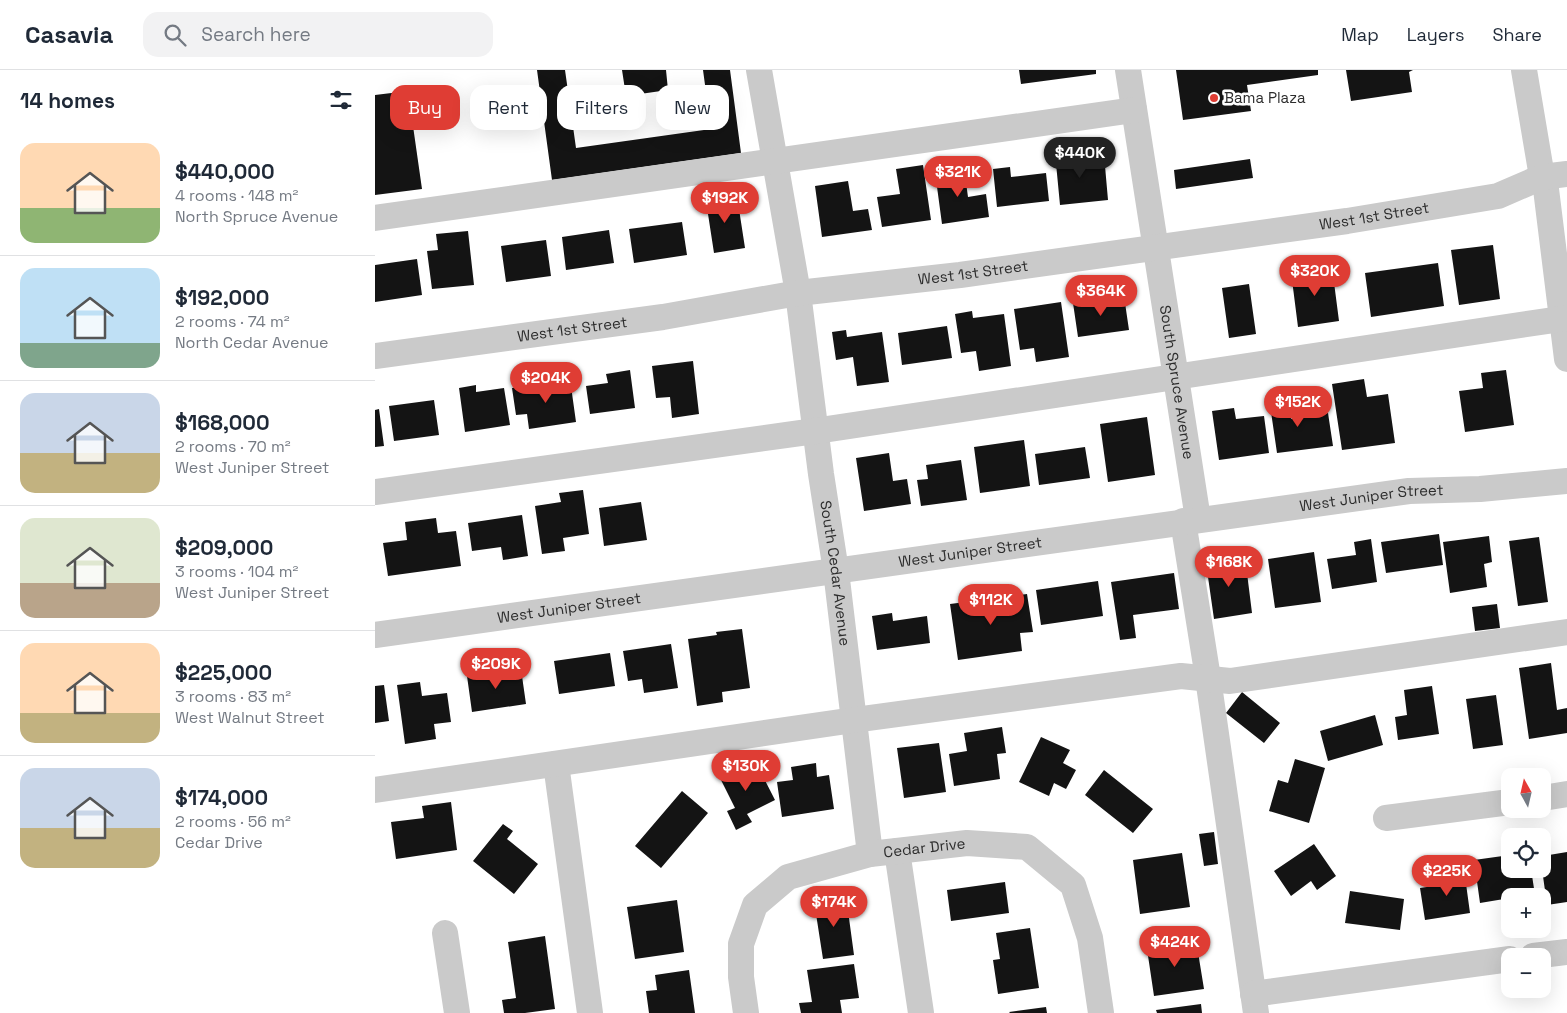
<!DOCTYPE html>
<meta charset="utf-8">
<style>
body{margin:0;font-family:"Space Grotesk",sans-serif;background:#f2f2f3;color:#1f2937;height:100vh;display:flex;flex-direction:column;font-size:19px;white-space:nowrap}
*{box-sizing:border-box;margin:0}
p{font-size:16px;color:#747a83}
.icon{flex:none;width:28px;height:28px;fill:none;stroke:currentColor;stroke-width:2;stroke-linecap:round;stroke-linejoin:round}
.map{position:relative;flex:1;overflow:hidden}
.panel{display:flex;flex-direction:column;background:#fff;width:375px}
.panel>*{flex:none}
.hud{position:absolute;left:15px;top:15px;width:475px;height:45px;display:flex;gap:10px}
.needle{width:32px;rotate:352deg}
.tools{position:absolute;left:1126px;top:698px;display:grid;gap:10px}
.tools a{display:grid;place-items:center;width:50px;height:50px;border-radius:10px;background:#fff;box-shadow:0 5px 20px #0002;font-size:25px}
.price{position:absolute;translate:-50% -42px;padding:0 11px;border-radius:18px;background:#df3d34;color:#fff;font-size:16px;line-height:32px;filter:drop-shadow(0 1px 2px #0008)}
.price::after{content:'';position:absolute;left:50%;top:30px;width:15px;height:11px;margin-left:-8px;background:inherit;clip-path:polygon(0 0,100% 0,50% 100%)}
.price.current{background:#222;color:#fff}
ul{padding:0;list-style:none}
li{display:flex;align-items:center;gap:15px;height:125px;padding:0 20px}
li+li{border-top:1px solid #e0e1e3}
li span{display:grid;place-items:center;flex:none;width:140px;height:100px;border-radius:15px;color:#555}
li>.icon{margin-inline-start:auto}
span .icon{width:60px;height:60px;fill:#fffc;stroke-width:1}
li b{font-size:21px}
h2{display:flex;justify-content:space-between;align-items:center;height:60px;padding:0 20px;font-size:21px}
.tag{padding:0 18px;border-radius:15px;background:#fff;box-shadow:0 5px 20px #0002;font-size:18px;line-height:45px}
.tag.current{background:#df3d34;color:#fff}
header{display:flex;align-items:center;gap:30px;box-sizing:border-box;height:70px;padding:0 25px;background:#fff;border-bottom:1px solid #e0e1e3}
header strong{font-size:24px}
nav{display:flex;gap:28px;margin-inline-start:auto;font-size:18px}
.search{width:350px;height:45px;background:#f2f2f3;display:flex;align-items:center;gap:12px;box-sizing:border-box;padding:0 18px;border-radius:15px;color:#747a83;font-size:19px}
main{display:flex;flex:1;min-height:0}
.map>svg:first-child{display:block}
</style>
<header>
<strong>Casavia</strong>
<div class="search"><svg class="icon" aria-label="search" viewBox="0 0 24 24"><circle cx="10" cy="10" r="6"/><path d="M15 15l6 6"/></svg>Search here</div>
<nav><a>Map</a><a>Layers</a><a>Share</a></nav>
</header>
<main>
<section class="panel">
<h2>14 homes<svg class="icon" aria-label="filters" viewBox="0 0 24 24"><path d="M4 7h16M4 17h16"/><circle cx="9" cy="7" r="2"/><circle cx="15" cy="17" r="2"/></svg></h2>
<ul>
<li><span style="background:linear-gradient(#ffd9b3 65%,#8fb573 0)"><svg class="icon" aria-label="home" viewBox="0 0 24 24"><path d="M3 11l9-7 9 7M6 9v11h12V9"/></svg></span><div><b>$440,000</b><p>4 rooms · 148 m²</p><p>North Spruce Avenue</p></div></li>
<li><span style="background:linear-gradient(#bfe0f5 75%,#7fa58c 0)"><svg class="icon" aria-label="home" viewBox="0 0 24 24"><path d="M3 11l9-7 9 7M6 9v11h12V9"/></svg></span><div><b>$192,000</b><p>2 rooms · 74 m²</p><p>North Cedar Avenue</p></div></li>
<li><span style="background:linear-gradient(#c9d6e8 60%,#c2b280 0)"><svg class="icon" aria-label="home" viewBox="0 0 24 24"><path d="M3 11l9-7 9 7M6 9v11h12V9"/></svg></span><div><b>$168,000</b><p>2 rooms · 70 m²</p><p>West Juniper Street</p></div></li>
<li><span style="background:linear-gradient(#dfe7d0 65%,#b9a48a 0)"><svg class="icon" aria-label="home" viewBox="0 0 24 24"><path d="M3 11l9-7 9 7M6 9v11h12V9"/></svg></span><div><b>$209,000</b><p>3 rooms · 104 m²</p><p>West Juniper Street</p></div></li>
<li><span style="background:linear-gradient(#ffd9b3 70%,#c2b280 0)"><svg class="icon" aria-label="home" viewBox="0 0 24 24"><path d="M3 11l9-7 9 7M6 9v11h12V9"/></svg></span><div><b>$225,000</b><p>3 rooms · 83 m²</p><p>West Walnut Street</p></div></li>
<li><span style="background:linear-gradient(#c9d6e8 60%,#c2b280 0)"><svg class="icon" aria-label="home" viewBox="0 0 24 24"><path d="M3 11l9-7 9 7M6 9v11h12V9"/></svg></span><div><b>$174,000</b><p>2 rooms · 56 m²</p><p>Cedar Drive</p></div></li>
</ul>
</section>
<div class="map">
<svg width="1192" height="943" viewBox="0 0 1192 943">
<rect width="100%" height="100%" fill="#fff"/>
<!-- building -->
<path fill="#141414" d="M162 0H190L201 78 336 59 328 0H355L366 83 177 110Z
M247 0H291L293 20 251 26Z
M644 0H721V4L646 14Z
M801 0H943V5L872 15 876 41 808 50Z
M971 0H1038L1034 2 1037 22 976 31Z
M33 21 47 119 0 125V25Z
M711 79 713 98 730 96 733 130 685 135 680 83Z
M875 89 878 108 801 119 799 100Z
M548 95 556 150 507 157 502 127 525 124 521 99Z
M635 97 636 107 671 103 674 131 622 137 618 99Z
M589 98 593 127 611 124 614 147 567 154 560 102Z
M473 111 478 141 493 139 497 160 447 167 440 116Z
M362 126 370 178 339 183 331 131Z
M307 152 312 185 259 193 254 159Z
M234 160 239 193 191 200 187 167Z
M93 161 99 215 57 219 52 181 63 180 61 164Z
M171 170 176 206 131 212 126 176Z
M1118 175 1125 229 1084 235 1076 180Z
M42 189 47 225 0 232V195Z
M1063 193 1069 236 996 247 990 203Z
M957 197 964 251 923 257 916 202Z
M874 214 881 264 854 268 847 218Z
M749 226 754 260 703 267 698 233Z
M686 232 694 287 661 292 659 278 645 280 639 239Z
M597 241 598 248 629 244 636 296 604 301 601 281 586 283 580 244Z
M572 256 577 288 527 295 523 263Z
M471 260 472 267 507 262 514 312 482 316 478 287 461 290 457 262Z
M318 291 324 344 297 348 295 327 281 328 277 296Z
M255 300 260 338 215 344 211 316 233 313 231 304Z
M1131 300 1139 355 1090 362 1084 321 1108 318 1106 303Z
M195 309 201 352 154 359 152 344 141 345 137 318Z
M989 309 992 327 1013 324 1020 373 967 380 957 314Z
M101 315V322L129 318 135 355 90 362 84 318Z
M913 325 916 349 953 343 958 376 902 383 894 328Z
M59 330 64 365 19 371 14 336Z
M859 338 861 349 889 346 894 383 844 390 837 341Z
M4 339 9 376 0 377V340Z
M772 347 780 405 733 412 725 354Z
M649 370 655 416 605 423 599 377Z
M710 377 715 408 664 415 660 384Z
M514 383 518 411 532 409 536 434 489 441 481 388Z
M586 390 592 430 546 436 542 410 553 409 551 395Z
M208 420 214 464 188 468 190 481 167 484 160 436 186 432 184 423Z
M266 432 272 470 229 476 224 438Z
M147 445 153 486 128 490 126 477 97 481 93 453Z
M61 448 63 463 81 461 86 496 13 506 8 473 32 470 30 452Z
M1064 464 1068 495 1011 503 1006 472Z
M1114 466 1117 492 1109 494 1112 517 1075 523 1068 472Z
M1164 467 1173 532 1143 536 1134 471Z
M996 469 1002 512 957 519 952 489 981 485 979 472Z
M939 482 946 532 900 538 893 489Z
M870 487 877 543 839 549 831 493Z
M799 503 804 539 758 545 761 568 745 570 736 512Z
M723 511 728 546 666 555 661 520Z
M652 524 658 562 645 563 647 581 583 590 575 534Z
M1122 534 1125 558 1100 561 1097 537Z
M517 543 518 551 552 546 555 573 502 580 497 546Z
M367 559 375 618 347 622 348 632 322 636 313 569 342 565 341 562Z
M296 574 303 618 269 623 267 609 253 611 248 581Z
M235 583 240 616 184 624 179 591Z
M1176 593 1182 640 1192 638V663L1154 669 1144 598Z
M146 599 151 634 97 642 92 606Z
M45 612 47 626 72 623 76 652 59 654 61 669 30 674 22 615Z
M9 615 14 651 0 653V616Z
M1057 616 1064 664 1023 670 1020 647 1032 645 1029 620Z
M867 622 905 653 889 673 851 643Z
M1121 625 1128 675 1098 679 1091 629Z
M1000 645 1008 675 953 691 945 661Z
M627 657 631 683 622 684 625 709 579 716 574 684 592 681 589 663Z
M666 667 695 680 688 693 701 700 691 719 679 713 674 726 644 712Z
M564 673 571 722 529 728 522 678Z
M379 689 400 730 372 744 377 752 361 760 352 741 360 738 344 706Z
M920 689 950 698 934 753 894 741 903 710 913 713Z
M441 693 442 707 454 705 459 739 407 747 402 712 418 710 416 697Z
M729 700 778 739 758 763 710 725Z
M307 721 333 743 286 798 260 776Z
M76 732 82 780 21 789 16 752 49 748 47 736Z
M128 754 138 761 132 769 163 794 139 824 98 791Z
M839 762 843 794 829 796 824 764Z
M939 774 961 806 942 820 936 811 916 826 899 801Z
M1192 782V832L1172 835 1167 799 1168 786Z
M807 783 815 837 765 844 758 790Z
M1135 785V799H1156L1160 825 1135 826V828L1105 833 1099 790Z
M1089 799 1095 843 1050 850 1045 818 1072 814 1071 802Z
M630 812 634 843 576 851 572 820Z
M975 821 1029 829 1025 860 970 853Z
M471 826 479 885 448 889 439 831Z
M302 830 309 882 260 889 252 837Z
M655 858 664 918 623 924 618 890 625 889 621 863Z
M804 865 806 879 822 876 829 919 779 926 772 879 789 877 788 867Z
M170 866 180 939 150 943H129L127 930 141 928 133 872Z
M479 894 484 928 465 930 467 943H426L424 933 437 932 432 900Z
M314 900 320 943H274L271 921 282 920 280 905Z
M826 934 827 943H782L781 940Z
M671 937 672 943H635L634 942Z"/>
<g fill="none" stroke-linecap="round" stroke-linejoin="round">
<!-- minor -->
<g stroke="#cacaca" stroke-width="26">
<path id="s1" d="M384 0 423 223 446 404 461 501 495 784"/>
<path id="s2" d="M753 0 823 449"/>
<path d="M1149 0 1167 107 1170 111 1192 289"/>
<path d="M0 148 759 40"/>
<path id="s3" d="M0 286 288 247 423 223 585 205 972 151 1123 126 1167 107 1192 104"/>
<path d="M0 422 440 361 1192 248"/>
<path d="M808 451 833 608 881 943"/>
<path id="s4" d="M0 565 1034 421 1105 419 1192 411"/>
<path d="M181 694 215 943"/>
<path d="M0 720 479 650 806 606 855 611 1192 562"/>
<path d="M1168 728 1192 724"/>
<path d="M1011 748 1135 732"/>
<path d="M522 781 546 943"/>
<path d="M70 863 82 943"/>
<path d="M1158 886 1192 882"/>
<path d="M878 924 1135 889"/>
<path id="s5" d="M371 943 366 907V874L380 835 413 807 495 784 592 773 652 777 698 815 715 868 726 943"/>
</g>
</g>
<!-- markers -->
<circle fill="#df3d34" stroke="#fff" stroke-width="2" cx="839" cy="28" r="5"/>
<g text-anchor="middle" stroke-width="5" stroke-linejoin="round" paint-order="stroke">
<!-- poi labels -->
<g font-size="15" fill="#2d2d2d" stroke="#fff" text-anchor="start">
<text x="849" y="33">Bama Plaza</text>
</g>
<!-- street labels -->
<g font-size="15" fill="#2d2d2d" stroke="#fff">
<text dy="5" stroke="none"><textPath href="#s3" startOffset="1009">West 1st Street</textPath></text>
<text dy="5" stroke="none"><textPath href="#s3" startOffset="604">West 1st Street</textPath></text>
<text dy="5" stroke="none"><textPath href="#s3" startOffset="199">West 1st Street</textPath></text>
<text dy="5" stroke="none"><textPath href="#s2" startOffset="316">South Spruce Avenue</textPath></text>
<text dy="5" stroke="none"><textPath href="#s4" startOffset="1006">West Juniper Street</textPath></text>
<text dy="5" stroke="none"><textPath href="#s4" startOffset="601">West Juniper Street</textPath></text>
<text dy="5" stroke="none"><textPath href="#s1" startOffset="509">South Cedar Avenue</textPath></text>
<text dy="5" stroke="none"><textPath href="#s4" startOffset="196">West Juniper Street</textPath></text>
<text dy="5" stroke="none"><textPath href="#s5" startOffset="294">Cedar Drive</textPath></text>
</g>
</g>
</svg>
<div class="tools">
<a><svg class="needle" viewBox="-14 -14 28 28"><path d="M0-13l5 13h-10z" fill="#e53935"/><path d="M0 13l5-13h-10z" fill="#747a83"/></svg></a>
<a><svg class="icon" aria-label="locate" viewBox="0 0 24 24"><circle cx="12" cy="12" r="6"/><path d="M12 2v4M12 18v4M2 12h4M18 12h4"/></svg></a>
<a>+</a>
<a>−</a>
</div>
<b class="price current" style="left:705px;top:109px">$440K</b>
<b class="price" style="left:583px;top:128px">$321K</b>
<b class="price" style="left:350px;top:154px">$192K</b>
<b class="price" style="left:940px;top:227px">$320K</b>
<b class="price" style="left:726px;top:247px">$364K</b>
<b class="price" style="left:171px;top:334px">$204K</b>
<b class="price" style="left:923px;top:358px">$152K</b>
<b class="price" style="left:854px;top:518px">$168K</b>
<b class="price" style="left:616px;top:556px">$112K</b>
<b class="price" style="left:121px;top:620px">$209K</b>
<b class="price" style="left:371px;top:722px">$130K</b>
<b class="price" style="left:1072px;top:827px">$225K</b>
<b class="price" style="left:459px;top:858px">$174K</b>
<b class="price" style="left:800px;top:898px">$424K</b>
<div class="hud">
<a class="tag current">Buy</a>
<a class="tag">Rent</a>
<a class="tag">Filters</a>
<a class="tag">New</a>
</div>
</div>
</main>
